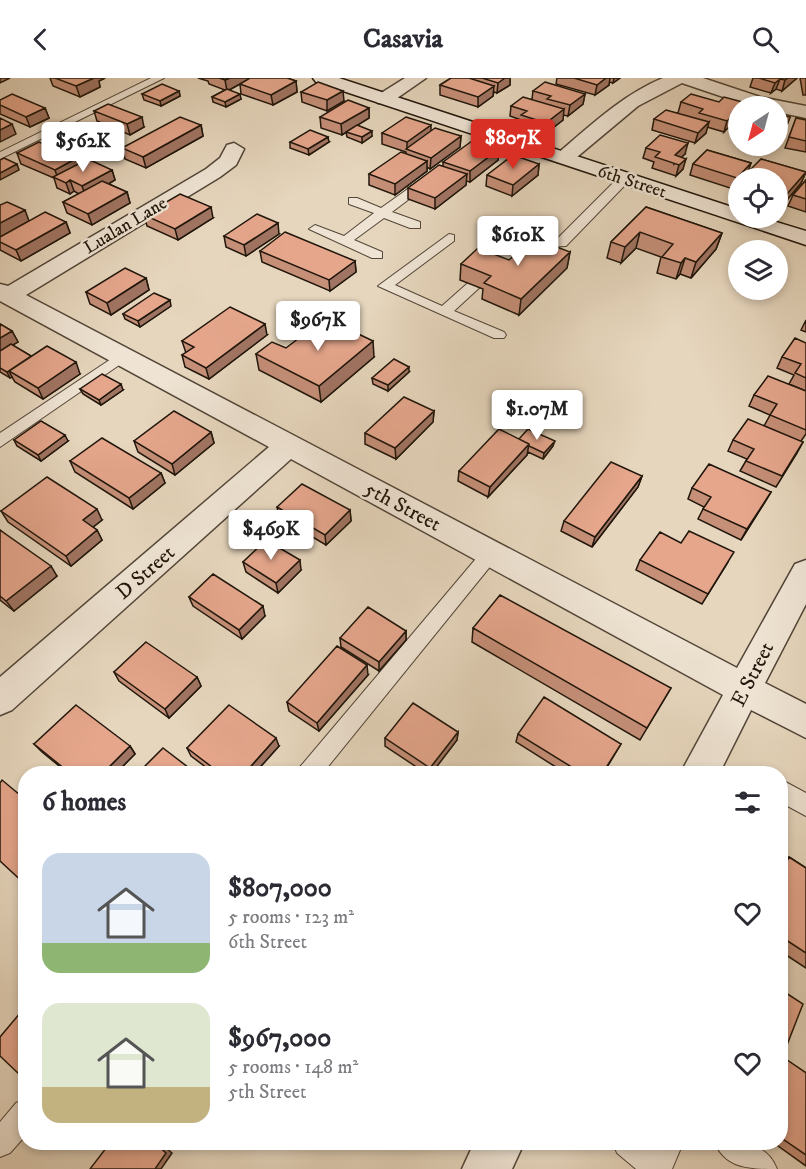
<!DOCTYPE html>
<meta charset="utf-8">
<style>
body{margin:0;font-family:"IM FELL DW Pica",serif;background:#f7f7f7;color:#2b2b33;height:100vh;display:flex;flex-direction:column;font-size:22px;white-space:nowrap}
*{box-sizing:border-box;margin:0}
p{font-size:20px;color:#7c7c81}
.icon{flex:none;width:33px;height:33px;fill:none;stroke:currentColor;stroke-width:2;stroke-linecap:round;stroke-linejoin:round}
.map{position:relative;flex:1;overflow:hidden}
.side{position:absolute;left:18px;top:688px;width:770px;height:384px;display:flex;flex-direction:column;background:#fff;border-radius:24px;box-shadow:0 3px 9px #0003}
.side>*{flex:none}
.needle{width:39px;rotate:216deg}
.tools{position:absolute;left:728px;top:18px;display:grid;gap:12px}
.tools a{display:grid;place-items:center;width:60px;height:60px;border-radius:50%;background:#fff;box-shadow:0 3px 9px #0003;font-size:30px}
.price{position:absolute;translate:-50% -51px;padding:0 14px;border-radius:6px;background:#fff;color:#222;font-size:20px;line-height:39px;filter:drop-shadow(0 2px 3px #0008)}
.price::after{content:'';position:absolute;left:50%;top:36px;width:18px;height:14px;margin-left:-9px;background:inherit;clip-path:polygon(0 0,100% 0,50% 100%)}
.price.on{background:#d93025;color:#fff}
ul{padding:0;list-style:none}
li{display:flex;align-items:center;gap:18px;height:150px;padding:0 24px}
li span{display:grid;place-items:center;flex:none;width:168px;height:120px;border-radius:18px;color:#555}
li>.icon{margin-inline-start:auto}
span .icon{width:72px;height:72px;fill:#fffc;stroke-width:1}
li b{font-size:26px}
h2{display:flex;justify-content:space-between;align-items:center;height:72px;padding:0 24px;font-size:26px}
header{display:flex;justify-content:space-between;align-items:center;height:78px;padding:0 24px;background:#fff;font-size:27px;font-weight:800}
.map>svg:first-child{display:block}
</style>
<header><svg class="icon" aria-label="back" viewBox="0 0 24 24"><path d="M15 5l-7 7 7 7"/></svg>Casavia<svg class="icon" aria-label="search" viewBox="0 0 24 24"><circle cx="10" cy="10" r="6"/><path d="M15 15l6 6"/></svg></header>
<div class="map">
<svg width="806" height="1091" viewBox="0 0 806 1091">
<rect width="100%" height="100%" fill="#e6d6bd"/>
<filter id="stains"><feTurbulence type="fractalNoise" baseFrequency=".00333" numOctaves="4"/><feColorMatrix values="0 0 0 0 .2 0 0 0 0 .09 0 0 0 0 .02 0 0 0 .5 -.17"/></filter>
<radialGradient id="worn" r=".72"><stop offset=".6" stop-color="#630" stop-opacity="0"/><stop offset="1" stop-color="#630" stop-opacity=".3"/></radialGradient>
<g fill="none" stroke-linecap="round" stroke-linejoin="round">
<defs>
<path id="lane" d="M151 0H164L0 81V74Z
M429 96 433 97V103L392 134 420 144V150H410L384 140 354 162 382 174V180H372L309 151 315 147 344 158 374 135 349 126V120H357L381 130Z
M625 96 629 97V103L566 168 523 170 496 195H486V189L514 163 557 161 621 97Z
M449 156 454 157V163L395 207 442 228 469 204H479V210L454 233 504 254 506 257 504 260H494L378 208Z
M123 273 128 275 131 278 128 281 0 369V355Z
M491 468 497 470 500 475 497 480 322 696H297L300 689 485 470Z
M780 701 806 715V738L780 724Z
M26 1021V1057L10 1075 0 1079V1044L16 1025Z
M613 1065H649L653 1068 655 1065H683L672 1091H636L617 1075Z
M715 1065C741 1065 766 1063 777 1091 751 1091 726 1091 715 1065Z"/>
<path id="street" d="M405 0H426L390 25H378L375 21 378 17Z
M663 0H703L760 19 806 28V40L777 34V28H750L682 5 638 28 571 84H557L554 80 557 76C590 48 622 17 663 0Z
M234 65 244 71 236 87 220 99 26 217 737 590 795 486 806 482V526L765 605 806 626V660L751 632 719 696H680L723 617 291 381 12 632 0 637V599L269 369 0 223V206L8 208 206 91 220 80 227 67Z
M474 1065H524L512 1091H462Z"/>
<path id="secondary" d="M313 0H339L738 131V140H763L806 153V167L316 4Z"/>
</defs>
<!-- lane casing -->
<use href="#lane" stroke="#524638" stroke-width="2"/>
<!-- street casing -->
<use href="#street" stroke="#524638" stroke-width="3"/>
<!-- secondary casing -->
<use href="#secondary" stroke="#20160b" stroke-width="3"/>
<!-- lane -->
<use href="#lane" fill="#efe4d4" fill-rule="evenodd"/>
<!-- street -->
<use href="#street" fill="#efe4d4" fill-rule="evenodd"/>
<!-- secondary -->
<use href="#secondary" fill="#efe4d4" fill-rule="evenodd"/>
</g>
<!-- wall -->
<path fill="#c58f78" stroke="#20160b" stroke-width="1.5" d="M50 0H105L99 3 100 9 80 19 53 8Z
M198 0H287L296 3 297 14 273 27 241 16 240 6 229 12 241 21 226 29 213 24 212 19 225 12 209 6 208 3Z
M451 0H510V7L497 15 494 14 493 18 478 29 440 17V7Z
M557 0H620L613 5 609 4V7L595 17 556 6Z
M753 0H797L782 13 776 11 771 15 750 9Z
M800 0H806V17H803Z
M179 13 180 18 161 28 144 22 142 16Z
M533 13 585 16 583 26 568 38 563 37V42L545 56 520 48 521 42 510 38 511 28 532 21Z
M301 14 344 23 327 33 302 24Z
M0 22 45 30 49 40 30 49 0 36Z
M681 24H719L746 25 745 28H738L724 54 707 49 706 55 695 65 652 52 654 41 678 35Z
M369 30V40L357 47 372 58 362 65 347 59 346 54 342 57 321 50 320 39Z
M94 33 144 49 130 57 97 43Z
M777 36 790 39 781 62H777Z
M796 40 806 42V74L785 70Z
M201 47 203 58 146 90 125 81 122 70Z
M431 53 461 58 460 69 430 91 427 89V93L395 117 369 107V96L406 75V74L382 66V55Z
M290 64H329L309 77 290 70Z
M646 70 685 76 681 79 683 91 676 98 652 90 654 84 643 80Z
M499 71 498 82 470 104 466 103V107L435 131 408 121V110L443 88V84Z
M707 72 751 85 747 96 761 81 806 94 801 105 781 129 777 127V100H738V120L732 118 736 108 733 111 690 97 693 86Z
M17 75 77 80 79 86 112 92 115 102 109 106 127 114 130 125 92 147 67 135 63 124 79 116 74 113 70 116 57 110 54 100 21 86Z
M539 86 538 97 512 118 486 108 487 97Z
M806 102V134L788 128 793 117Z
M0 127 29 143 66 144 70 155 21 183 0 172Z
M646 129 722 155 716 171 691 200 680 196 676 201 657 195 661 179 636 170 621 185 607 180 611 164Z
M144 137 213 140 178 162 147 148Z
M279 156 246 178 226 169 224 158Z
M260 173 355 183 356 194 330 213 262 184Z
M570 174 567 190 519 237 482 221 483 211 460 202 461 186 509 182Z
M146 200 149 212 111 237 90 226 86 214Z
M171 228 140 249 125 241 123 236Z
M806 242V254L801 252Z
M0 246 12 253 18 264 12 267 31 278 80 296 43 321 15 304 12 299 10 300 0 294Z
M267 257 209 301 185 289 182 277 186 275 182 263Z
M806 265V313L789 306 794 297 777 290 782 279Z
M286 270 374 279 321 324 259 292 256 276Z
M409 294 388 313 373 306 372 300Z
M80 311 123 312 101 327 83 316Z
M806 313V356L801 363 803 364 797 375 776 409 740 393 747 381 728 373 733 362 764 348 770 337 749 328 754 317Z
M434 333 433 344 396 381 365 366V355Z
M211 354 214 365 175 397 138 374 134 363Z
M519 361 553 368 543 381 528 374 527 377 488 419 458 403 459 393Z
M14 362 68 363 41 383 17 368Z
M70 383 161 395 165 405 133 431 75 394Z
M642 398 638 409 592 469 561 453 564 443Z
M692 410 771 414 741 462 698 441 704 429 688 421Z
M277 429 350 432 351 443 326 467 279 439Z
M1 433 102 442 93 449 97 452 102 462 71 488 8 444Z
M0 452 57 498 14 533 0 522Z
M681 465 728 484 702 526 636 492 640 482Z
M243 484 301 492 278 515 246 494Z
M189 519 265 538 242 561 193 528Z
M473 550 671 610 640 662 472 564Z
M406 553V562L379 593 341 569 340 560Z
M114 594 197 599 201 608 169 640 119 603Z
M368 597 319 653 289 633 287 624Z
M458 654 457 662 431 696H427L385 668V660Z
M518 656 621 666 603 696H567L516 664Z
M34 666 130 668 135 676 115 696H69L42 674Z
M279 668 254 696H215L191 678 187 670Z
M789 779 806 790V890L780 873V786Z
M780 911 783 977 780 978 806 995V1088L774 1065H780Z"/>
<!-- shaded-wall -->
<path fill="#a07462" stroke="#20160b" stroke-width="1.5" d="M0 0H10L0 5Z
M94 0H105L99 3 100 9 80 19 76 8Z
M230 0H251L227 13 225 2Z
M500 0H510V7L497 15 498 5Z
M606 0H610L609 7 595 17 597 7Z
M614 0H620L613 5Z
M788 0H797L782 13 785 2Z
M780 1 776 11 771 15 775 5Z
M296 3 297 14 273 27 271 17Z
M494 8 493 18 478 29V19Z
M179 13 180 18 161 28 160 23Z
M343 13 344 23 327 33V22Z
M240 16 241 21 226 29 225 24Z
M585 16 583 26 568 38 570 27Z
M45 30 49 40 30 49 26 39Z
M369 30V40L342 57 341 46Z
M564 31 563 42 545 56 546 45Z
M738 33V40L724 54 727 43Z
M142 39 144 49 130 57 127 46Z
M709 44 706 55 695 65 698 55Z
M12 46 16 56 0 64V52Z
M201 47 203 58 146 90 143 79Z
M431 47V58L407 71V64Z
M372 53V58L362 65V59Z
M461 58 460 69 430 91 431 80Z
M328 59 329 64 309 77 308 71Z
M688 65 685 76 674 86 675 77Z
M499 71 498 82 470 104V93Z
M77 80 81 91 58 101 55 92Z
M686 81 683 91 676 98 679 87Z
M427 83V93L395 117V106Z
M751 85 747 96 743 100H738V105L733 111 737 100Z
M17 86 19 92 0 102V95Z
M539 86 538 97 512 118 513 107Z
M112 92 115 102 86 119 82 108Z
M806 94 801 105 781 129 786 117Z
M467 96 466 107 435 131V120Z
M70 102 74 113 70 116 66 105Z
M127 114 130 125 92 147 88 136Z
M211 129 213 140 178 162 175 151Z
M25 132 29 143 0 159V145Z
M66 144 70 155 21 183 16 172Z
M278 145 279 156 246 178 244 167Z
M640 154 636 170 621 185 625 169Z
M722 155 716 171 691 200 696 184Z
M570 174 567 190 519 237 521 221Z
M685 180 680 196 676 201 681 185Z
M355 183 356 194 330 213 329 202Z
M146 200 149 212 111 237 107 225Z
M170 222 171 228 140 249 138 243Z
M265 246 267 257 209 301 206 290Z
M12 253 18 264 0 275V260Z
M373 263 374 279 321 324 319 308Z
M76 284 80 296 43 321 38 310Z
M409 289V294L388 313V307Z
M9 293 12 299 10 300 7 294Z
M121 306 123 312 101 327 99 322Z
M434 333 433 344 396 381 395 370Z
M211 354 214 365 175 397 172 386Z
M65 357 68 363 41 383 38 377Z
M555 363 553 368 543 381 544 375Z
M529 366 527 377 488 419 490 409Z
M161 395 165 405 133 431 129 420Z
M642 398 638 409 592 469 595 459Z
M771 414 765 424 741 462 747 451Z
M97 431 102 442 88 453 83 442Z
M350 432 351 443 326 467 325 457Z
M97 452 102 462 71 488 66 478Z
M300 482 301 492 278 515 276 505Z
M51 488 57 498 14 533 6 523Z
M263 528 265 538 242 561 239 552Z
M406 553V562L379 593V584Z
M367 587 368 597 319 653 317 645Z
M197 599 201 608 169 640 165 631Z
M458 654 457 662 431 696H430V690Z
M276 660 279 668 254 696H244Z
M130 668 135 676 115 696H102Z
M26 990V997H20Z
M155 1065H161L172 1075 161 1091H155Z"/>
<!-- building -->
<path fill="#e5a68c" stroke="#20160b" stroke-width="1.5" d="M55 0H94L76 8Z
M219 0H230L225 2Z
M250 0H287L296 3 271 17 240 6Z
M451 0H469L494 8 478 19 440 7Z
M482 0H505L498 5Z
M574 0H606L597 7Z
M759 0H788L785 2 780 1 775 5Z
M318 4 343 13 327 22 301 14Z
M545 4 585 16 570 27 547 21 551 18 533 13Z
M162 6 179 13 160 23 142 16Z
M227 11 240 16 225 24 212 19Z
M12 16 45 30 26 39 0 27V22Z
M691 16 719 24 724 19 746 25 743 28H738V33L727 43 699 35 703 31 681 24Z
M523 19 564 31 546 45 521 37 527 33 511 28Z
M348 22 369 30 341 46 320 39Z
M108 26 142 39 127 46 94 33Z
M666 32 709 44 698 55 654 41Z
M777 36 790 39 785 52 777 50Z
M180 39 201 47 143 79 122 70Z
M406 39 431 47 407 64 382 55Z
M0 40 12 46 0 52Z
M796 40 806 42V63L789 59Z
M357 47 372 53 362 59 346 54Z
M435 50 461 58 431 80 406 71Z
M310 52 328 59 308 71 290 64Z
M660 57 688 65 675 77 686 81 679 87 655 79 660 74 646 70Z
M472 63 499 71 470 93 443 84Z
M39 64 77 80 55 92 17 75Z
M707 72 751 85 737 100 693 86Z
M401 74 427 83 395 106 369 96Z
M513 77 539 86 513 107 487 97Z
M4 80 17 86 0 95V82Z
M88 81 112 92 82 108 70 102 66 105 53 99Z
M761 81 806 94 786 117 777 115V100H742Z
M439 87 467 96 435 120 408 110Z
M806 102V121L793 117Z
M102 103 127 114 88 136 63 124Z
M180 116 211 129 175 151 144 137Z
M7 124 25 132 0 145V127Z
M646 129 722 155 696 184 685 180 681 185 662 179 673 166 640 154 625 169 611 164Z
M45 134 66 144 16 172 0 164V159Z
M257 136 278 145 244 167 224 158Z
M285 154 355 183 329 202 260 173Z
M533 160 570 174 521 221 484 205 491 198 461 186 478 170 509 182Z
M125 190 146 200 107 225 86 214Z
M154 215 170 222 138 243 123 236Z
M230 229 265 246 206 290 182 277 194 269 182 263Z
M325 240 373 263 319 308 256 276 272 264 286 270Z
M0 246 12 253 0 260Z
M795 260 806 265V300L795 295 801 286 782 279Z
M11 266 31 278 7 294 0 290V273Z
M47 268 76 284 38 310 9 293Z
M394 281 409 289 388 307 372 300Z
M102 296 121 306 99 322 80 311Z
M768 298 806 313V352L770 337 777 326 754 317Z
M404 319 434 333 395 370 365 355Z
M174 333 211 354 172 386 134 363Z
M748 341 803 364 782 398 746 383 754 371 733 362Z
M41 343 65 357 38 377 14 362Z
M499 351 529 366 490 409 459 393Z
M528 351 555 363 544 375 529 368V366L519 361Z
M102 360 161 395 129 420 70 383Z
M611 384 642 398 595 459 564 443Z
M709 386 771 414 747 451 703 431 711 419 692 410Z
M47 399 97 431 83 442 97 452 66 478 1 433Z
M302 406 350 432 325 457 277 429Z
M0 452 51 488 6 523 0 518Z
M689 453 734 474 708 516 640 482 660 454 681 465Z
M266 462 300 482 276 505 243 484Z
M213 496 263 528 239 552 189 519Z
M500 517 671 610 647 650 473 550Z
M368 529 406 553 379 584 340 560Z
M146 564 197 599 165 631 114 594Z
M337 568 367 587 317 645 287 624Z
M544 619 621 666 602 696H583L518 656Z
M413 625 458 654 430 690 385 660Z
M76 627 130 668 102 696H71L34 666Z
M229 627 276 660 244 696H221L187 670Z
M163 670 197 696H137Z
M2 702 26 722V807L0 783V705Z
M789 779 806 790V875L780 858V798Z
M780 911 803 926 783 977 780 975Z
M21 934 26 938V990L20 997 0 978V959Z
M780 977 806 995V1077L780 1059Z
M110 1065H155L166 1075 155 1091H90Z"/>
<g text-anchor="middle" stroke-width="5" stroke-linejoin="round" paint-order="stroke">
<!-- far-street labels -->
<g font-size="18" fill="#20160b" stroke="#efe4d4">
<text transform="translate(632 103) rotate(18)" y="6">6th Street</text>
<text transform="translate(125 147) rotate(-31)" y="6">Lualan Lane</text>
</g>
<!-- street labels -->
<g font-size="21" fill="#20160b" stroke="#efe4d4">
<text transform="translate(403 428) rotate(28)" y="7">5th Street</text>
<text transform="translate(145 494) rotate(-41)" y="7">D Street</text>
<text transform="translate(752 596) rotate(-63)" y="7">E Street</text>
</g>
</g>
<rect width="100%" height="100%" filter="url(#stains)"/>
<rect width="100%" height="100%" fill="url(#worn)"/>
</svg>
<div class="tools">
<a><svg class="needle" viewBox="-14 -14 28 28"><path d="M0-13l5 13h-10z" fill="#e53935"/><path d="M0 13l5-13h-10z" fill="#7c7c81"/></svg></a>
<a><svg class="icon" aria-label="locate" viewBox="0 0 24 24"><circle cx="12" cy="12" r="6"/><path d="M12 2v4M12 18v4M2 12h4M18 12h4"/></svg></a>
<a><svg class="icon" aria-label="layers" viewBox="0 0 24 24"><path d="M12 4l9 5-9 5-9-5zM3 14l9 5 9-5"/></svg></a>
</div>
<b class="price on" style="left:513px;top:92px">$807K</b>
<b class="price" style="left:83px;top:95px">$562K</b>
<b class="price" style="left:518px;top:189px">$610K</b>
<b class="price" style="left:318px;top:274px">$967K</b>
<b class="price" style="left:537px;top:363px">$1.07M</b>
<b class="price" style="left:271px;top:483px">$469K</b>
<section class="side">
<h2>6 homes<svg class="icon" aria-label="filters" viewBox="0 0 24 24"><path d="M4 7h16M4 17h16"/><circle cx="9" cy="7" r="2"/><circle cx="15" cy="17" r="2"/></svg></h2>
<ul>
<li><span style="background:linear-gradient(#c9d6e8 75%,#8fb573 0)"><svg class="icon" aria-label="home" viewBox="0 0 24 24"><path d="M3 11l9-7 9 7M6 9v11h12V9"/></svg></span><div><b>$807,000</b><p>5 rooms · 123 m²</p><p>6th Street</p></div><svg class="icon" aria-label="heart" viewBox="0 0 24 24"><path d="M12 20l-8-8c-3-5 5-10 8-4 3-6 11-1 8 4z"/></svg></li>
<li><span style="background:linear-gradient(#dfe7d0 70%,#c2b280 0)"><svg class="icon" aria-label="home" viewBox="0 0 24 24"><path d="M3 11l9-7 9 7M6 9v11h12V9"/></svg></span><div><b>$967,000</b><p>5 rooms · 148 m²</p><p>5th Street</p></div><svg class="icon" aria-label="heart" viewBox="0 0 24 24"><path d="M12 20l-8-8c-3-5 5-10 8-4 3-6 11-1 8 4z"/></svg></li>
</ul>
</section>
</div>
